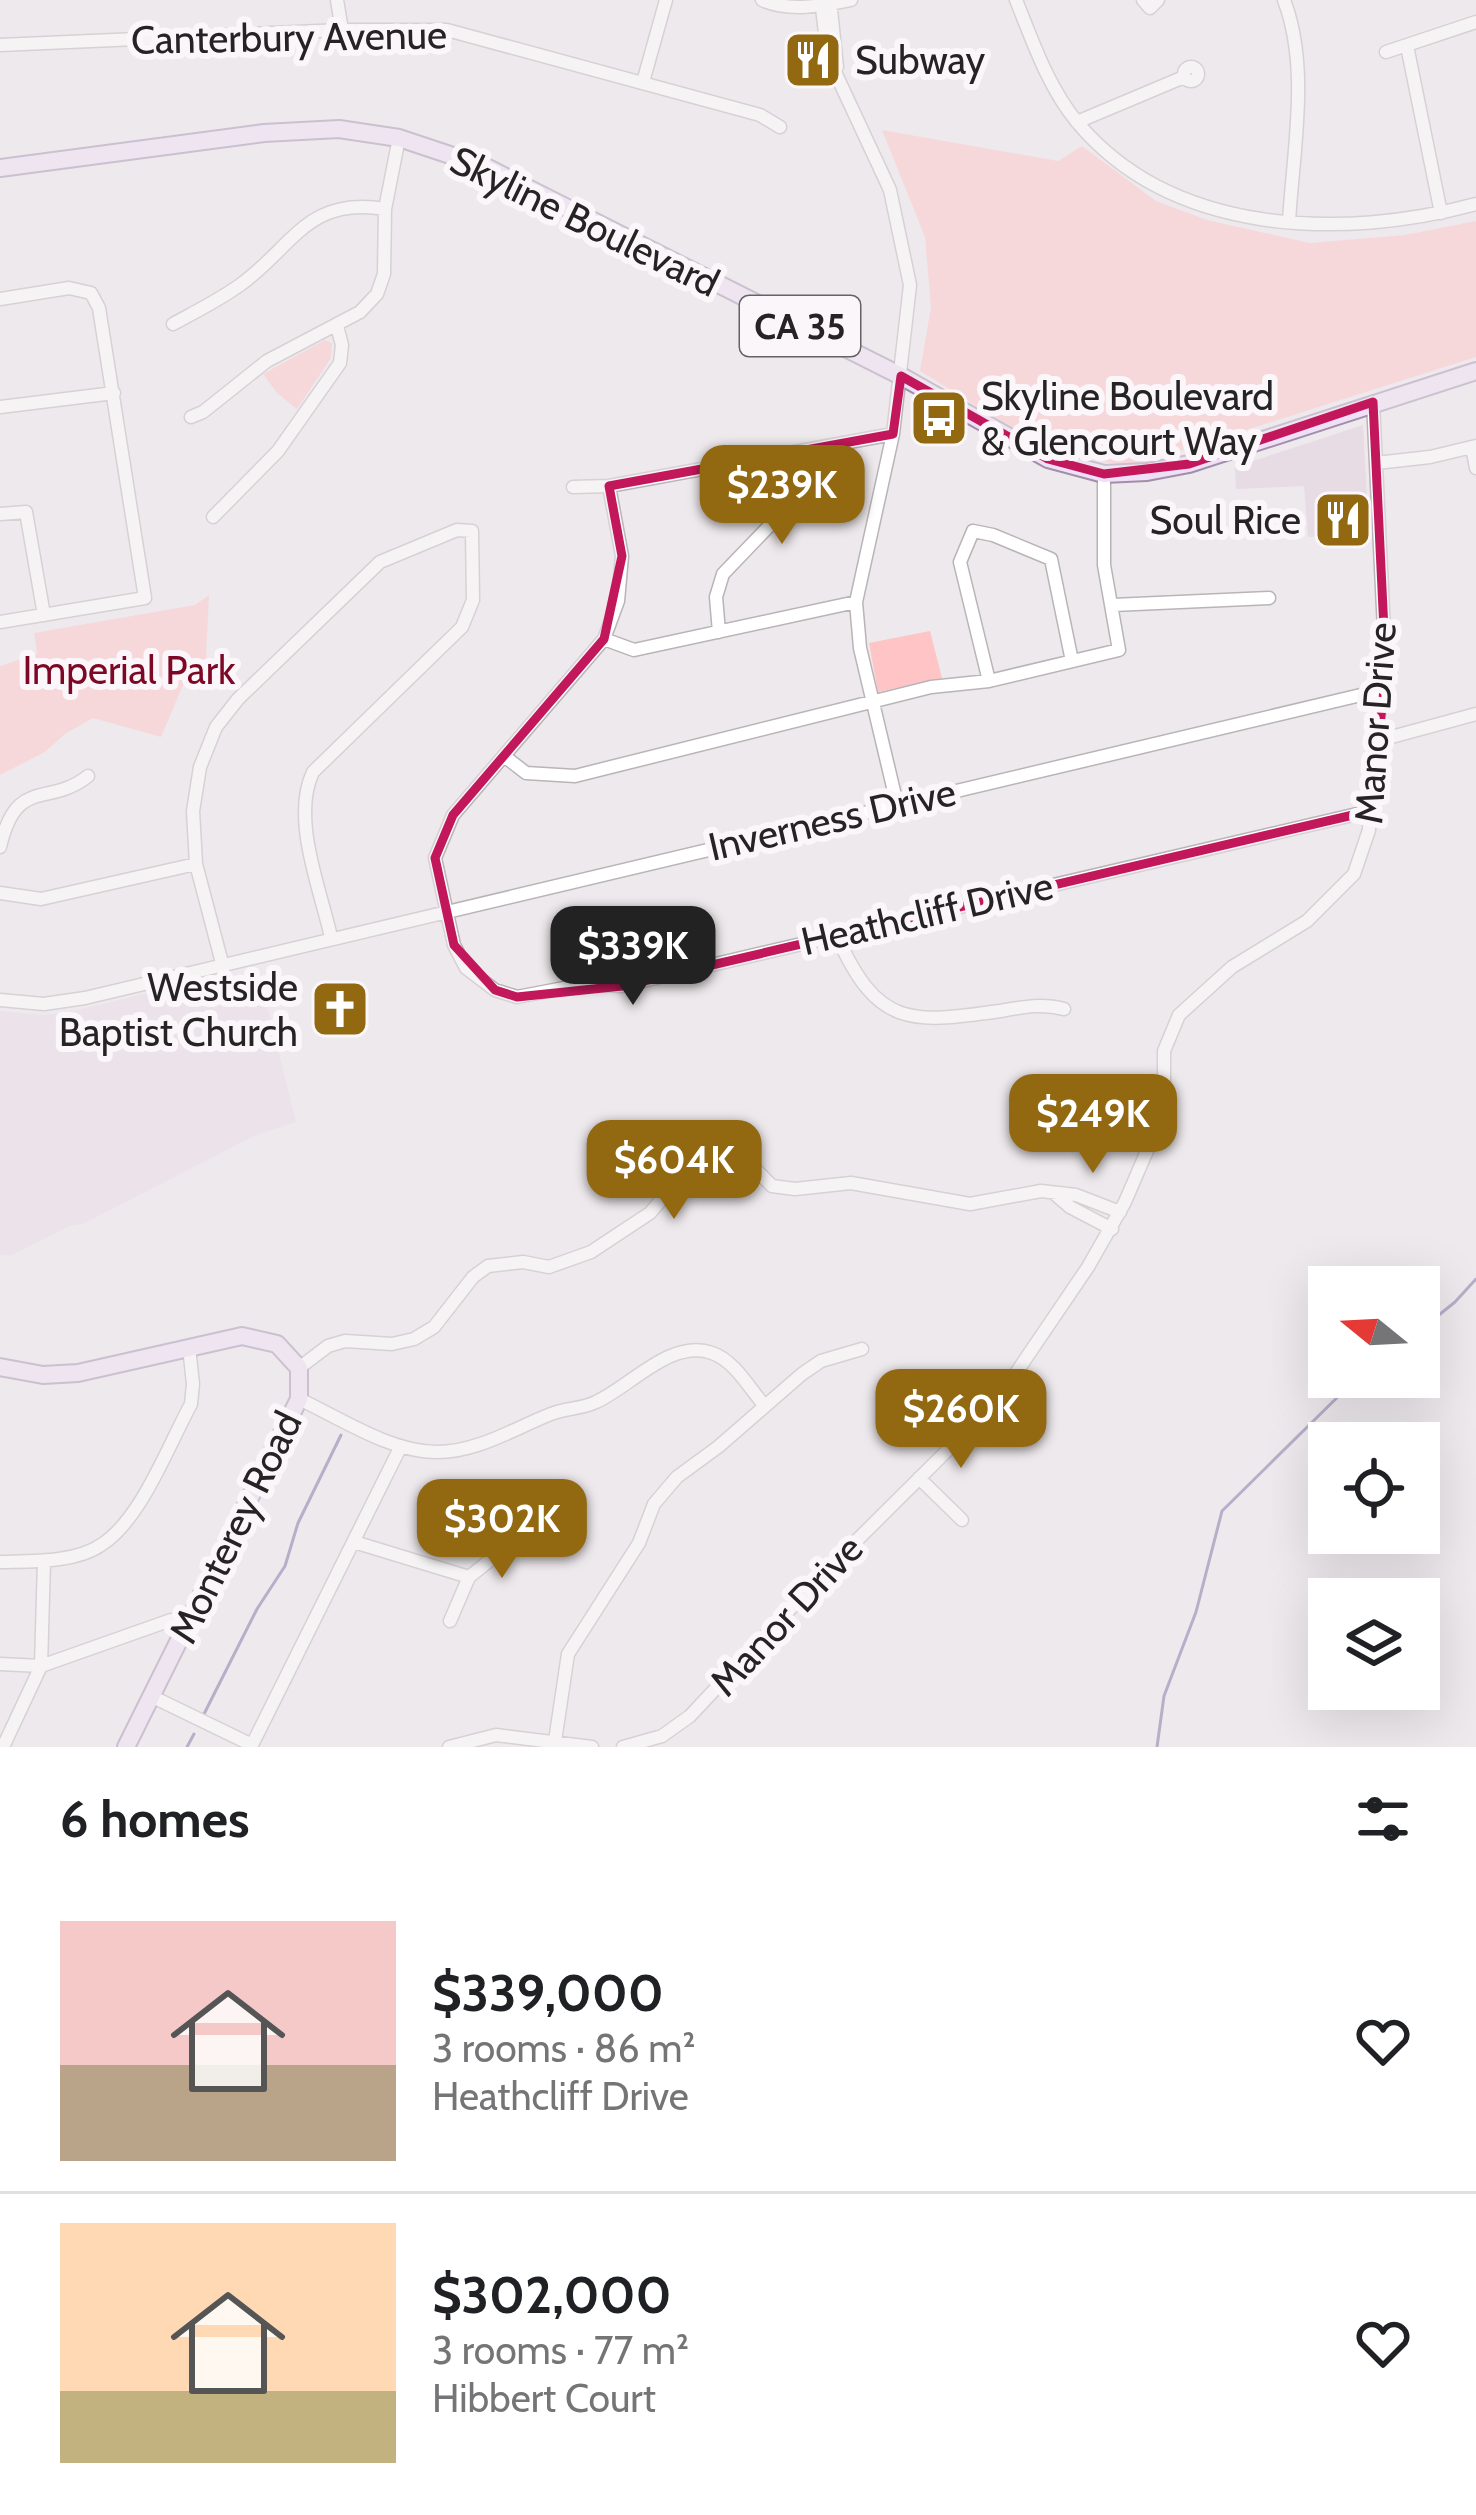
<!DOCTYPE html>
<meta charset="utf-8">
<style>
body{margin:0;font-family:Cabin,sans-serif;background:#f2f2f2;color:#202124;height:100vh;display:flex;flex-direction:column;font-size:45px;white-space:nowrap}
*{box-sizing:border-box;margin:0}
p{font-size:39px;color:#757577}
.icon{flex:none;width:66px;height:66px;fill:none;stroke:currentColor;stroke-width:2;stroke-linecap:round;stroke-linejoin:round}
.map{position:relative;height:1747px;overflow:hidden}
.panel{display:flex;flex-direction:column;background:#fff;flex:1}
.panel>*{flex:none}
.needle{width:78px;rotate:288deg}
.buttons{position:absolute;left:1308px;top:1266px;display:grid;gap:24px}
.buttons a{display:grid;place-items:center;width:132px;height:132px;border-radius:0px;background:#fff;box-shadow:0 12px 48px #0002;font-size:60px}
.price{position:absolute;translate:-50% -102px;padding:0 27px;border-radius:24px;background:#926811;color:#fff;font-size:39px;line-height:78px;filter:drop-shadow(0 3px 6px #0008)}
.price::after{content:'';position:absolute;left:50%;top:72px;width:36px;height:27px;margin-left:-18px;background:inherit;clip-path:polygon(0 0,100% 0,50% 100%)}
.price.on{background:#222;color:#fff}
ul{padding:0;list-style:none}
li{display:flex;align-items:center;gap:36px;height:300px;padding:0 60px}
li+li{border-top:3px solid #e0e0e0}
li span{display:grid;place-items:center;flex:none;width:336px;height:240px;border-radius:0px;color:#555}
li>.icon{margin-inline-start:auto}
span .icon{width:144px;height:144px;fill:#fffc;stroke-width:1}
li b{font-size:51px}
h2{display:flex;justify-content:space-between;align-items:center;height:144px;padding:0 60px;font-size:51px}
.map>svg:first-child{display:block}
</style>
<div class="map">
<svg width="1476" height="1747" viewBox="0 0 1476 1747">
<rect width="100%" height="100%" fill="#eee9ec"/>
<!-- built -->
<path fill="#e7dbe4" d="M1363 425 1369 534 1308 537 1304 486 1236 489 1235 467Z
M205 979 268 1008 296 1122 254 1136 83 1224 70 1226 12 1255H0V1011L43 1015 69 1012Z"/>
<!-- green -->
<path fill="#fec4c6" d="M882 130 1058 161 1082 146 1156 201 1207 220 1310 243 1405 235 1476 221V357L1139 464C1060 467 985 410 920 371L931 307 925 237Z
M325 340 332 343 331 358 297 409 277 393 263 374Z
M209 595 206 656 209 660 183 685 161 737 93 718 65 734 45 752 0 775V666L37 654 34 633 195 605Z
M930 631 942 678 878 692 869 643Z"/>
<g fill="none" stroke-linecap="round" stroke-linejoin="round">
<!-- stream -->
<path stroke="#74679e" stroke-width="3" d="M1419 1331 1455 1302 1476 1279
M204 1714 257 1609 285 1566 298 1523 341 1435
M187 1747 194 1734
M1157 1747 1164 1696 1196 1612 1222 1511 1358 1377"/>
<defs>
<path id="minor" d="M337 0 342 30
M762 0C788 12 823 6 851 0
M821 0 828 57 890 190 910 285 893 434 856 602 860 648 897 804
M830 0 837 67
M1016 0C1033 42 1048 87 1077 122 1172 236 1343 240 1476 204
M1143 0 1150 8 1158 0
M1284 0C1310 68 1293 150 1289 222
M0 45 342 30H447L760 115 780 127
M1407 46 1441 213
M1386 52 1476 22
M1184 74a7 7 0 1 1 14 0a7 7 0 1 1-14 0Z
M643 82 666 0
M1077 122 1184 77
M0 299 69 288 91 293 99 308 145 598 0 622
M173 324C195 312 219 300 240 285 293 247 307 196 385 209
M0 407 114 393
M191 417 203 412 267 361 360 312 377 294 384 274 385 209 399 138
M1472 447 1476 468
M1376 463 1430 457 1476 446
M609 486 622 556 618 601 604 639 453 815 435 858 454 945 466 968 495 990 517 997 585 984 622 986 1370 811
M573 487 609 486 893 434
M0 514 26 512 44 615
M213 517 278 451 340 363 342 345 337 326
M1113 605 1269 598
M719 632 716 597 723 574 771 524 781 497 777 457
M604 639 634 650 856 602
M989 681 960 562 973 531 993 535 1051 559 1072 661
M1373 742 1476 714
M504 756 526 773 575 776 931 687 989 681 1119 650 1104 565V474
M0 847C17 775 48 808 88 776
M0 893 41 899 196 864
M836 934C877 1027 909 1024 1000 1011 1023 1007 1042 1003 1064 1009
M222 963 196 864 193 811 200 767 216 727 238 699 380 562 457 530 472 531 473 600 462 627 313 772C291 818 320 888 331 937
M0 1000 44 1004 85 998 1365 694 1384 696
M1056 1195 1070 1207 1112 1229
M299 1368 328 1346 345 1341 392 1344 414 1339 434 1327 473 1277 488 1266 523 1262 549 1267 591 1252 650 1213 701 1153 717 1144 735 1148 772 1186 795 1189 851 1183 970 1204 1041 1191 1076 1195 1120 1212
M299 1399C340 1418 390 1452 437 1452 478 1452 515 1428 551 1414 566 1408 582 1409 596 1402 630 1387 671 1338 712 1353 735 1361 749 1388 764 1405
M919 1478 962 1520
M354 1542 469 1577
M0 1562C30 1561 75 1563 101 1545 141 1520 168 1446 191 1404L193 1384 189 1347
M450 1621 469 1577 534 1525
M0 1664 41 1666 171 1620 186 1626
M151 1696 252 1745
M555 1741 568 1654 639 1543 654 1504 677 1477 718 1447 802 1374 821 1361 862 1349
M3 1747 41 1666 44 1561
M251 1747 401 1446
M449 1747 496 1735 592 1747
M623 1747 662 1736 690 1716 823 1574 997 1401 1088 1267 1125 1202 1159 1123 1164 1104V1051L1179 1015 1232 967 1307 921 1354 874 1369 830 1372 757 1386 672 1373 402"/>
<path id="major" d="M0 168 264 133 339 129 399 138 486 167 901 376 1048 459 1104 474 1147 472 1189 464 1476 371
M0 1367 43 1375 78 1373 242 1336 277 1344 299 1368V1399L126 1747"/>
</defs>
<!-- minor casing -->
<use href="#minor" stroke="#b9b4b7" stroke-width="15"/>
<!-- major casing -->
<use href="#major" stroke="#a18faa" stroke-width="20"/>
<!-- minor -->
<use href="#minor" stroke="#fff" stroke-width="12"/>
<!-- major -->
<use href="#major" stroke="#efdff7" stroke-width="16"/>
</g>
<!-- marked area -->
<path d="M0 0H1476V1747H0ZM901 376 1048 459 1104 474 1189 464 1373 402 1386 672 1370 811 622 986 517 997 495 990 454 945 435 858 453 815 604 639 622 556 609 486 893 434Z" fill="#eee9ec" fill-opacity=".55" fill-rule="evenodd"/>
<path fill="none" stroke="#c2185b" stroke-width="9" stroke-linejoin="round" d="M901 376 1048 459 1104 474 1189 464 1373 402 1386 672 1370 811 622 986 517 997 495 990 454 945 435 858 453 815 604 639 622 556 609 486 893 434Z"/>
<!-- icons -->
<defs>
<symbol id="restaurant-square" viewBox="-11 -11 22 22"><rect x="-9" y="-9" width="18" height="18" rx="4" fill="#926811" stroke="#fbf6fa"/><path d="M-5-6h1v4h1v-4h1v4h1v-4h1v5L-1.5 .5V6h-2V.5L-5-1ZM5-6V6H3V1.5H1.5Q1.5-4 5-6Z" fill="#fff"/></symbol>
<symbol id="bus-square" viewBox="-11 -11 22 22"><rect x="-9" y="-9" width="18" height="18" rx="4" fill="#926811" stroke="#fbf6fa"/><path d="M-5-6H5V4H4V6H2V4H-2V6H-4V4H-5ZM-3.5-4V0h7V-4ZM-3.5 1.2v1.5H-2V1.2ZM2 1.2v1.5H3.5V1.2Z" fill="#fff"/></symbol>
<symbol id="church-square" viewBox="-11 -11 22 22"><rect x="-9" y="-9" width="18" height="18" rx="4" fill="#926811" stroke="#fbf6fa"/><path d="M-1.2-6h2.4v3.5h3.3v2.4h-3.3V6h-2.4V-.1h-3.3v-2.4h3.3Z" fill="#fff"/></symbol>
</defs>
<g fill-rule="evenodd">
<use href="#restaurant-square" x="780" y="27" width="66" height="66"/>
<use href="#bus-square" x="906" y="385" width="66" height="66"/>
<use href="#restaurant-square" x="1310" y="487" width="66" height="66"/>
<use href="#church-square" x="307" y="976" width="66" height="66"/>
</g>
<g text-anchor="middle" stroke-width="12" stroke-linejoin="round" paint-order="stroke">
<!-- shield labels -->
<rect fill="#fbf6fa" stroke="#656264" stroke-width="3" x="740" y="296" width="120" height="60" rx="9"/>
<g font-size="36" font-weight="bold" fill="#252324">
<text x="800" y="339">CA 35</text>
</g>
<!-- street labels -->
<g font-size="39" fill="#252324" stroke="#fbf6fa">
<text transform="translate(289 37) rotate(-1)" y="14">Canterbury Avenue</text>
<text transform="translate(585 221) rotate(26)" y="14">Skyline Boulevard</text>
<text transform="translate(1375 723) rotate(-86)" y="14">Manor Drive</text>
<text transform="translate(832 819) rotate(-13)" y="14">Inverness Drive</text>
<text transform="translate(927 913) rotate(-13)" y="14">Heathcliff Drive</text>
<text transform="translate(235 1527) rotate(-64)" y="14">Monterey Road</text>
<text transform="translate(786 1615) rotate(-47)" y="14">Manor Drive</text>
</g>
<!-- poi labels -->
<g font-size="39" fill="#252324" stroke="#fbf6fa" text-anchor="start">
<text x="855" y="74">Subway</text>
<text x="981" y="410">Skyline Boulevard<tspan x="981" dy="45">&amp; Glencourt Way</tspan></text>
<text x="1301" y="534" text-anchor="end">Soul Rice</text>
<text x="298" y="1001" text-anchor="end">Westside<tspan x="298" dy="45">Baptist Church</tspan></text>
</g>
<!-- park labels -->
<g font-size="39" fill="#7c0825" stroke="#fbf6fa">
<text x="129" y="684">Imperial Park</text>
</g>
</g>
</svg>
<div class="buttons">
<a><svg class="needle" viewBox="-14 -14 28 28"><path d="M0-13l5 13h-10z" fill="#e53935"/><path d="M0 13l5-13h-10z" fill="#757577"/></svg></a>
<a><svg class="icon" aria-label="locate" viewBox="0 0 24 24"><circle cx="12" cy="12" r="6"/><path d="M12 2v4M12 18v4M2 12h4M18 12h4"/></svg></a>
<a><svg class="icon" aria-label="layers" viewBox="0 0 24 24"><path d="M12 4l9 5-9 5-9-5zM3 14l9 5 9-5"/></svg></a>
</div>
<b class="price" style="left:782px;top:547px">$239K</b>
<b class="price on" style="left:633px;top:1008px">$339K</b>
<b class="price" style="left:1093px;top:1176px">$249K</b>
<b class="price" style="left:674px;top:1222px">$604K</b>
<b class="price" style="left:961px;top:1471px">$260K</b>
<b class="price" style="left:502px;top:1581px">$302K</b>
</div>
<section class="panel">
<h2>6 homes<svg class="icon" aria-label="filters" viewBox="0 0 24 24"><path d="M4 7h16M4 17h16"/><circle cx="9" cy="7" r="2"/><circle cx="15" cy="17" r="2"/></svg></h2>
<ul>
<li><span style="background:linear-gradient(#f6c9c9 60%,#b9a48a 0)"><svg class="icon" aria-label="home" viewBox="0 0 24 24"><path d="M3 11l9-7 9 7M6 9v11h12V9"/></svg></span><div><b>$339,000</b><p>3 rooms · 86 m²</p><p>Heathcliff Drive</p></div><svg class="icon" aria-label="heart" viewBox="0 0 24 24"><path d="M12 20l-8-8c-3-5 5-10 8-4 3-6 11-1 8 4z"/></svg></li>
<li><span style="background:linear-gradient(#ffd9b3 70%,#c2b280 0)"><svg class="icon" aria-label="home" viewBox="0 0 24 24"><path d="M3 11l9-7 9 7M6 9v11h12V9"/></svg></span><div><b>$302,000</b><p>3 rooms · 77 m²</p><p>Hibbert Court</p></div><svg class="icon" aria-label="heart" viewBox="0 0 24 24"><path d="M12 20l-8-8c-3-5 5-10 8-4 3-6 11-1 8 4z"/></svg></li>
</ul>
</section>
